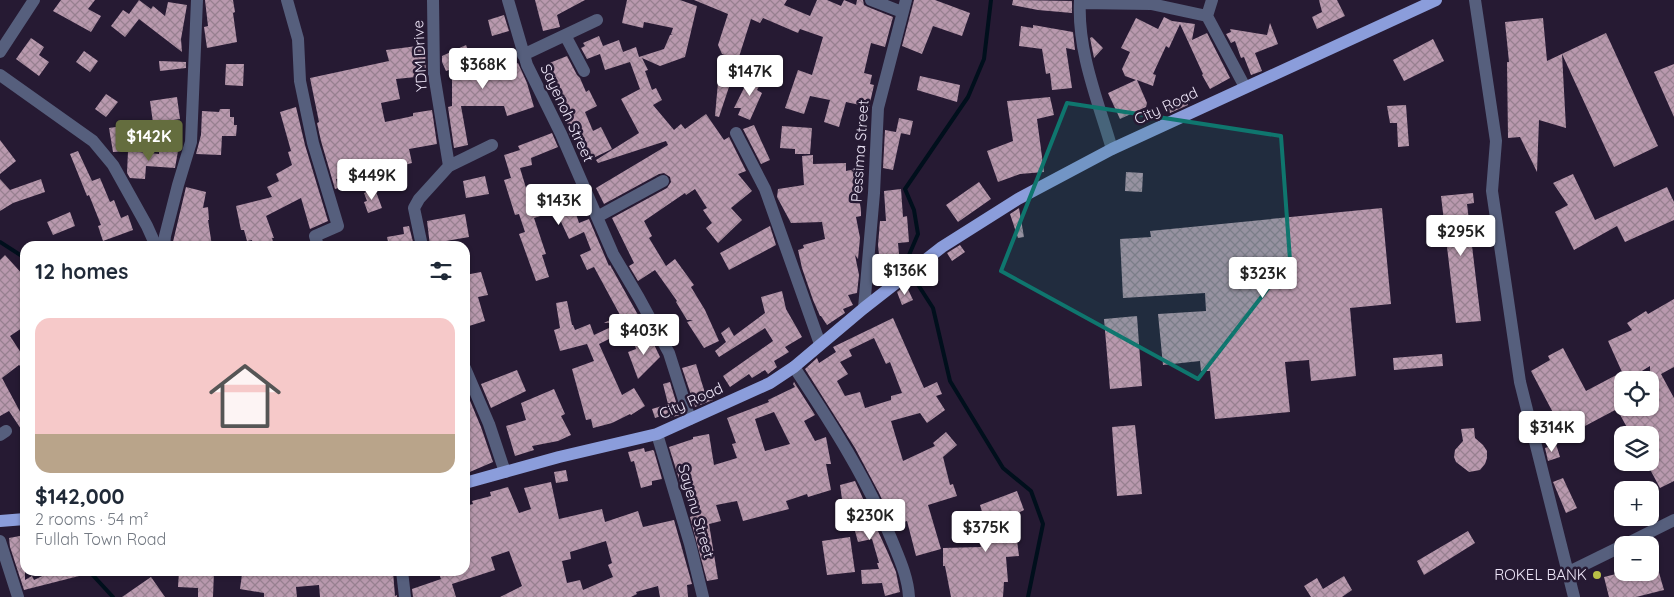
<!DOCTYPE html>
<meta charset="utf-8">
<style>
body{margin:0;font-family:Quicksand,sans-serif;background:#f2f2f3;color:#1f2937;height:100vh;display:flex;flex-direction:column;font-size:19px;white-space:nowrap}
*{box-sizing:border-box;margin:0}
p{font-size:16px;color:#747a83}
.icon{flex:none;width:28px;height:28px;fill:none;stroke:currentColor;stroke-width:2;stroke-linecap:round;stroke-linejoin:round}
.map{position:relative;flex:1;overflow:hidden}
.panel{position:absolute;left:20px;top:241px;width:450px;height:335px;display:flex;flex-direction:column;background:#fff;border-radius:15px;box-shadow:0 1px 4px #0004}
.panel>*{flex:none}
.controls{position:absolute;left:1614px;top:371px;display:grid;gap:10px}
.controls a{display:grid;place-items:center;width:45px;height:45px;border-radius:10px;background:#fff;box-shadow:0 1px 4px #0004;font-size:25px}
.price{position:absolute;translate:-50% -42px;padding:0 11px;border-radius:5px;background:#fff;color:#222;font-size:16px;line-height:32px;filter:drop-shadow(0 1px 2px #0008)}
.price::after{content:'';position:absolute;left:50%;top:30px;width:15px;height:11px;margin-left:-8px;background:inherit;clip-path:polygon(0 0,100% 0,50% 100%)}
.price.selected{background:#646d3e;color:#fff}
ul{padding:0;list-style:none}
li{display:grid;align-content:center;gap:10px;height:265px;padding:0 15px}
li+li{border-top:1px solid #e0e1e3}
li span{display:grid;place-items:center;height:155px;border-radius:15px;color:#555}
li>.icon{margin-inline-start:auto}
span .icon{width:90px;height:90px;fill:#fffc;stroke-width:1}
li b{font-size:21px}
h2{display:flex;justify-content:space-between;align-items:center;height:60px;padding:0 15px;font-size:21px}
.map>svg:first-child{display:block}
</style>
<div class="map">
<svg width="1674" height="597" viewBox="0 0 1674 597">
<defs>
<pattern id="building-cross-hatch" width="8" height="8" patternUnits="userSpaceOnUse" patternTransform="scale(1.25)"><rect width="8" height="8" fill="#b999ae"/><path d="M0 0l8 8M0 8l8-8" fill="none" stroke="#978090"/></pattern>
</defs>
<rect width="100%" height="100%" fill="#261a33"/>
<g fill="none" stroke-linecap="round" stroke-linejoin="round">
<!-- stream -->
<path stroke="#000f1c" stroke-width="4" d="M991 0 984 59 968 97 905 189 914 210 918 234 909 255 915 280 933 308 950 381 1003 468 1031 491 1043 524 1028 597
M0 242 25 258
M89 571 113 597"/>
</g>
<!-- building -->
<path fill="url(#building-cross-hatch)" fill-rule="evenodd" d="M61 0H95L88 9 101 16 91 32 53 11Z
M139 0 151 9 153 6 165 16 168 2 187 5 181 39 182 52 139 19 125 37 111 26 123 10 129 14Z
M205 0H233L235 12 233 13 237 42 207 48 204 27 208 26Z
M535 0H585L557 15 560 27 543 31Z
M627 0H680L697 6 685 57 660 66 642 58 648 70 645 71 652 90 656 88 662 100 653 105 674 130 681 124 685 129 706 114 724 140 729 137 746 171 738 174 752 191 731 208 742 220 718 243 706 228 712 223 703 210 707 208 695 189 686 195 685 193 644 221 652 236 649 238 666 266 675 259 694 285 691 287 705 310 719 341 704 348 687 322 693 320H687L676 302 677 301 655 270 638 281 629 266 634 263 612 218 667 188 671 182 670 177 664 173 659 174 604 204 596 188 668 145 666 141 598 163 596 160 639 133 621 99 640 89 630 62 605 70 600 54 587 59 581 48 585 46 583 43 599 36 603 46 619 40 623 52 636 47 639 57 664 49 670 35 673 34H671L673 28 644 22 643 28 622 23Z
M694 0H787L784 5 810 16 817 0H827L841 6 844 0 856 5 857 0H863L864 5 868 7 893 17 885 47 871 43 864 73 872 75 870 84 874 85 869 107 846 102 839 127 824 122 830 100 810 96 804 114 785 108 798 70 812 75 823 37 800 29 798 33 763 18 760 23 751 19 738 60 722 54 718 45 728 14Z
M914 0H935L970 13 962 36 933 26 922 54 902 46Z
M1013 0 1072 1V13L1038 10 1012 5Z
M1319 0H1337L1345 16 1317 29 1312 17 1322 12Z
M504 15 509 31 492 36 488 20Z
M1164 17 1172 21 1195 24 1192 40 1207 33 1230 78 1210 89 1202 75 1203 74 1180 24 1169 48 1166 46 1153 74 1156 75 1153 86 1137 80 1147 103 1146 107 1120 119 1108 93 1136 80 1125 76 1122 69 1130 52 1121 48 1136 18 1158 29Z
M1543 18 1547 61 1606 33 1658 146 1614 167 1562 54 1566 128 1539 120 1537 172 1520 137 1508 138 1507 62H1509L1505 22Z
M1270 23 1278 44 1255 53 1262 71 1251 75 1244 57 1241 58 1235 41 1231 43 1226 34 1231 32 1230 29 1267 35Z
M1033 25 1073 32 1075 50 1066 48 1072 88 1052 90 1050 73 1046 74 1042 49 1019 46 1021 26 1033 28Z
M1092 37 1103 48 1094 58 1090 38Z
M31 38 44 47 39 55 49 62 39 76 16 59Z
M1433 39 1444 61 1404 81 1393 60Z
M425 45 426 76 396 79 400 99 381 103 385 122 413 116V113L432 110 437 144 409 149 412 163 400 166 399 159 356 168 358 175 336 179 338 188 335 189 321 141 317 123 319 122 310 78 389 61 386 50Z
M466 45 478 72H493L518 63 527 83 534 107 507 116 504 106H461L468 145 454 148 448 107 452 106V69L446 71 442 62V56Z
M84 51 98 61 90 72 76 62Z
M567 56 577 75 580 78 586 92 589 90 597 106 585 112 593 131 601 127 612 149 587 161 573 134 570 135 567 128 569 127 542 66Z
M159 61 186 62V68L160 71Z
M226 64H244L243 86 225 85Z
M1674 64V117L1654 72Z
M719 71 734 72 719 117 715 116Z
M751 74 765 75 757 90 762 93 750 120 738 115 741 108H734Z
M920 76 960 85 957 102 917 90Z
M106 94 118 102 106 117 95 109Z
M1184 96 1188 105 1170 113 1166 104Z
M177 97 180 119 153 123 150 101Z
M1050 97 1054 115 1037 119 1044 172 1020 174 998 182 987 151 1013 141 1007 101Z
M1406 105 1409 146 1398 147 1397 123H1390L1387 106Z
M296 107 305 145 328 221 310 229 301 198 266 216 274 238H272L274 246H253L252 240 247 241 244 230H241L236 206 272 197 267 187 279 181 276 174 292 165 288 152 291 151 280 112Z
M220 109H230V117H234V125H237L236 136H222L221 155 196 154 201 135 202 111 219 112Z
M899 118 913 121 910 135 896 132Z
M129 125 132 151 113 152 109 128Z
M754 125 770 160 761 164 743 129Z
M782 126 812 128 810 154H795V149L780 148Z
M885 130 901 133 893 170 883 168Z
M552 133 558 147 531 158 532 165 520 168 529 198 567 186 579 223 589 219 609 266 610 265 642 322 604 323 620 315 594 267 587 270 580 255 591 250 584 232 569 239 556 211 534 218 546 254 542 255 549 277 536 281 519 234 525 232 519 214 515 215 504 180 511 178 504 155 520 150 518 146Z
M0 140 16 161 0 174Z
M159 149 178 151 175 168 146 166 145 179 130 178 127 173 128 151 159 154Z
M78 151 92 181 100 178 110 202 114 200 121 218 128 215 133 230 103 241 98 226 101 225 89 195 87 196 70 154Z
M813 155V164L846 163V171L860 168 863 181V191L858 192 861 210V216L856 217 860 238 858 259 855 255 859 275 857 293 848 295 853 305 843 309 845 313 827 325 821 316H820L813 300 802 268 798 250 804 248 803 245 825 239 822 222 791 223 777 197 778 189 804 185 802 156Z
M1126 172 1143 173 1142 192 1125 191Z
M1573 174 1595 220 1667 187 1674 202V220L1625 242 1617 226 1574 250 1555 212 1568 205 1553 183Z
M485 176 489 194 466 198 463 181Z
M0 179 10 190 41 179 45 192 13 203 0 211Z
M979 182 991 199 958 222 946 205Z
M186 187 206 192 203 208 208 207 209 220H208L212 246H172Z
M375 189 382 208 368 213 364 202 367 201 364 193Z
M901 189 903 217 907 216 909 242 898 243 900 265 882 267 890 277 880 285 875 278 876 264 878 263 880 265 878 245 880 221H886L884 191Z
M1473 193 1474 203 1467 204 1481 321 1456 323 1441 196Z
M1019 208 1024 237 1018 238 1010 214Z
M1382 208 1391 304 1350 308 1356 376 1311 381 1309 360 1285 362 1290 412 1215 419 1210 371H1201L1200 361 1163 365 1158 314 1206 311 1205 293 1123 298 1120 239 1151 237 1150 231Z
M70 212 75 226 53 235 47 222Z
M465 214 469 237 446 241V243L430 246 427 221Z
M409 226 414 246H389L387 237 404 234 403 227Z
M770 226 776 245 729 270 720 253Z
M960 245 965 252 952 261 947 253Z
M5 255 25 277V311L20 315 25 322V326L10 336 25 359V370L19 365 2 378 25 421V431L23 432 9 411 0 416V260Z
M481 272 488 295 478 297 485 321 469 326 465 314V275Z
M906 285 913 300 902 305 897 292Z
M782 291 786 309 802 337 785 347 789 352 774 361 777 367 768 374 765 370 752 378 749 374 730 387 723 376 773 341 765 328 719 357 715 351 726 342 721 333 729 327 734 336 765 313 761 297Z
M1674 299V367L1661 374 1674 398V481L1660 488 1646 462H1650V435H1631L1617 409 1585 426 1579 413 1559 424 1531 371 1550 360 1548 356 1563 348 1586 391 1622 372 1608 341 1632 330 1627 323 1646 311 1648 314ZM1650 366V408H1619L1622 406V380H1627Z
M567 301 572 325H573L575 330 590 324 594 335 611 327 615 336 599 344 622 395 634 388 645 406 631 415 630 414 612 423 593 428 591 419 586 420 572 369 594 361 587 344 560 351 554 330 560 328 556 303Z
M1137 316 1142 386 1110 389 1104 319Z
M893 318 924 388 937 382 942 394 936 396 945 410 927 423 920 413 891 421 903 461 935 446 933 443 946 432 957 445 943 457 950 485 953 484 957 496 928 505 941 549 916 556 907 521 894 525 879 493 855 448 805 369 817 358 819 363 836 352 833 347ZM874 338 886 364 890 362 902 393 891 396V400L865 408 860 392 845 396 837 381 848 374 840 362 852 356 849 350Z
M650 336 660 357 638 379 628 352 636 349 634 342Z
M1442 354 1443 366 1394 370 1393 358Z
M696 364 705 393 709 391 713 400 695 407 682 368Z
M517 370 526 391 491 408 481 384Z
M670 382 680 415 665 419 664 415 655 418 652 409 668 404 663 384Z
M794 382 815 415 804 421 815 441 826 437 831 464H826L831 490 808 497 807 494 786 501 789 509 743 521 737 501 716 505 721 521 709 524 718 579 707 581 690 517 693 516 683 481 680 482 669 447 693 439V437L709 434 714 465 737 458 732 444 736 443 727 418 769 402 768 400 795 387 793 384ZM774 412 790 444 765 451 755 419Z
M554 389 565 414 561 416 571 435 558 441 532 446 534 450 515 456 506 426 526 420 521 403Z
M466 391 481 427 493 462 465 474V402L469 400Z
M1135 425 1142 494 1117 496 1112 427Z
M1474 428 1475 438 1483 445 1487 451V458L1485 464 1480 470 1469 472 1456 462 1454 457 1455 450 1463 441 1461 429Z
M1556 444 1560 457 1548 461 1545 448Z
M644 448 645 452 653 450 654 451 662 479 652 481V485L641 488 634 461 631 462 628 452Z
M566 470 568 481 556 483 554 472Z
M1563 478 1577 508 1566 513 1553 482Z
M855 481 888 553 896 572 900 592 885 596 882 583 862 584 861 570 879 569 877 563H879L872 539 858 542 853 524H856L850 505 843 506 840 485Z
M551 482 559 519 602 509 605 522 638 511 643 527 674 520 692 584 687 585 688 597H660L658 586 636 592 637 594 631 597H500L522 586 509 551 491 557 495 570 452 584 456 597H413L412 589 441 579 438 571H465V506L473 504 472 501 491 496 490 492 508 487 519 513 531 509 524 488ZM606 541 612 563 608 565 613 577 583 590 580 580 567 583 562 561 571 559 570 552Z
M1017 491 1024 510 1018 513 1020 520 1015 521 1018 532 1016 533 1019 556 1006 557 1008 582H1004L1003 597H951L945 566H943V548L981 547 979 537 989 536 980 505Z
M1468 531 1475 543 1424 575 1417 561Z
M25 535V580L32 576 34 580 53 571H83V575L24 590 10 547 9 538Z
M850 537 855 572 827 575 822 541Z
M1650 552H1653L1664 590 1636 597H1609L1604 577 1624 572H1650Z
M179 571H214L213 597H198V588L178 587Z
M255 571H362L363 575 393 572 395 596 397 595V597H320L319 585 296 587 297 597H264V593L240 589 242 574 256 576Z
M1344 576 1352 590 1342 597H1311L1304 586 1317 578 1323 589Z
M151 577 165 597H122Z"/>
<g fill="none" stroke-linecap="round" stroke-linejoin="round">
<!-- minor -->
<path stroke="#565f7d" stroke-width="12" d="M287 0 298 39 300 81 313 143 338 226 315 236 318 246
M508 0 527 65 561 134 613 254 639 298 669 353 690 419
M871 0 902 12
M1080 0C1077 51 1098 101 1112 149
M1212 0 1207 16 1245 87
M1475 0 1496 141 1492 191 1520 382 1574 597
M1080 3 1151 4 1207 16
M565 35 584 71
M0 52 34 0
M523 55 597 20
M0 75 93 141 113 165 147 226 156 246
M736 133 765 189 820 344
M449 166 492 145
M597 217 663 181
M164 246 165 236 178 185 191 142 197 0
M422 246 414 208 419 199 449 166 434 74 433 0
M864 308 874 193 878 108 906 0
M794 367C831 423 868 480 893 543 900 560 908 578 909 597
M465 368 489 424 505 472
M657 434 690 544 703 597
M0 435 6 431
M0 541 18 597
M1624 545 1674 520
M402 571 405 597
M1567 573 1622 546"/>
<!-- major -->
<path stroke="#8b9ddb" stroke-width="12" d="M465 483 559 457 657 434 770 383 794 367 864 308 942 247 1018 199 1112 149 1436 0
M0 521 25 519"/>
</g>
<!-- marked area -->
<path fill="#0f766e" fill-opacity="0.2" stroke="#0f766e" stroke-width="4" stroke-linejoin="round" d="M1067 103 1281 136 1290 260 1198 379 1001 271Z"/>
<!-- markers -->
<circle fill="#b9c046" stroke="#261a33" stroke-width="2" cx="1597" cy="575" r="5"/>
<g text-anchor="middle" stroke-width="5" stroke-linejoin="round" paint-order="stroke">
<!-- street labels -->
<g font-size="15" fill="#eee6f8" stroke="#261a33">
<text transform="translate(420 56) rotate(-93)" y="5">YDM Drive</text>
<text transform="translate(1166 106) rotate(-25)" y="5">City Road</text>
<text transform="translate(567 113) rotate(65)" y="5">Sayenoh Street</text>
<text transform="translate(860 151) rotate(-86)" y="5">Pessima Street</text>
<text transform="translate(691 401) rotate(-24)" y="5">City Road</text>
<text transform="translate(696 511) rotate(74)" y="5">Sayenu Street</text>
</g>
<!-- poi labels -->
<g font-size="15" fill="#eee6f8" stroke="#261a33" text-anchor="end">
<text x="1587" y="580">ROKEL BANK</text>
</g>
</g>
</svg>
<div class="controls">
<a><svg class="icon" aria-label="locate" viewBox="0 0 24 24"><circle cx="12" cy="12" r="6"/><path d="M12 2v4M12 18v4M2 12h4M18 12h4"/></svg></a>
<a><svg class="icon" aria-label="layers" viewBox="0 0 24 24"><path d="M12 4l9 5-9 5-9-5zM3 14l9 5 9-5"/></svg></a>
<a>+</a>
<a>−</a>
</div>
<b class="price" style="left:483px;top:90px">$368K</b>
<b class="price" style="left:750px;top:97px">$147K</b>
<b class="price selected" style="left:149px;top:162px">$142K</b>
<b class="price" style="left:372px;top:201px">$449K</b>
<b class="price" style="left:559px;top:226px">$143K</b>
<b class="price" style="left:1461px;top:257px">$295K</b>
<b class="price" style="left:905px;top:296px">$136K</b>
<b class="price" style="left:1263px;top:299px">$323K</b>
<b class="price" style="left:644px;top:356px">$403K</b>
<b class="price" style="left:1552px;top:453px">$314K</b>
<b class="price" style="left:870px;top:541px">$230K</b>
<b class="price" style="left:986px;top:553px">$375K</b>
<section class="panel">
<h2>12 homes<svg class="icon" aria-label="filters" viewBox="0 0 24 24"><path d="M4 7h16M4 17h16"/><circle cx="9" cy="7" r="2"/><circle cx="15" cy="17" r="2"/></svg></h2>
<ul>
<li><span style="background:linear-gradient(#f6c9c9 75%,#b9a48a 0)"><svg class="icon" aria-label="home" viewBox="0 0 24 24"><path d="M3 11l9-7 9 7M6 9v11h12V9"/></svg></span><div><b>$142,000</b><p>2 rooms · 54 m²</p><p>Fullah Town Road</p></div></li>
</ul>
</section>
</div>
